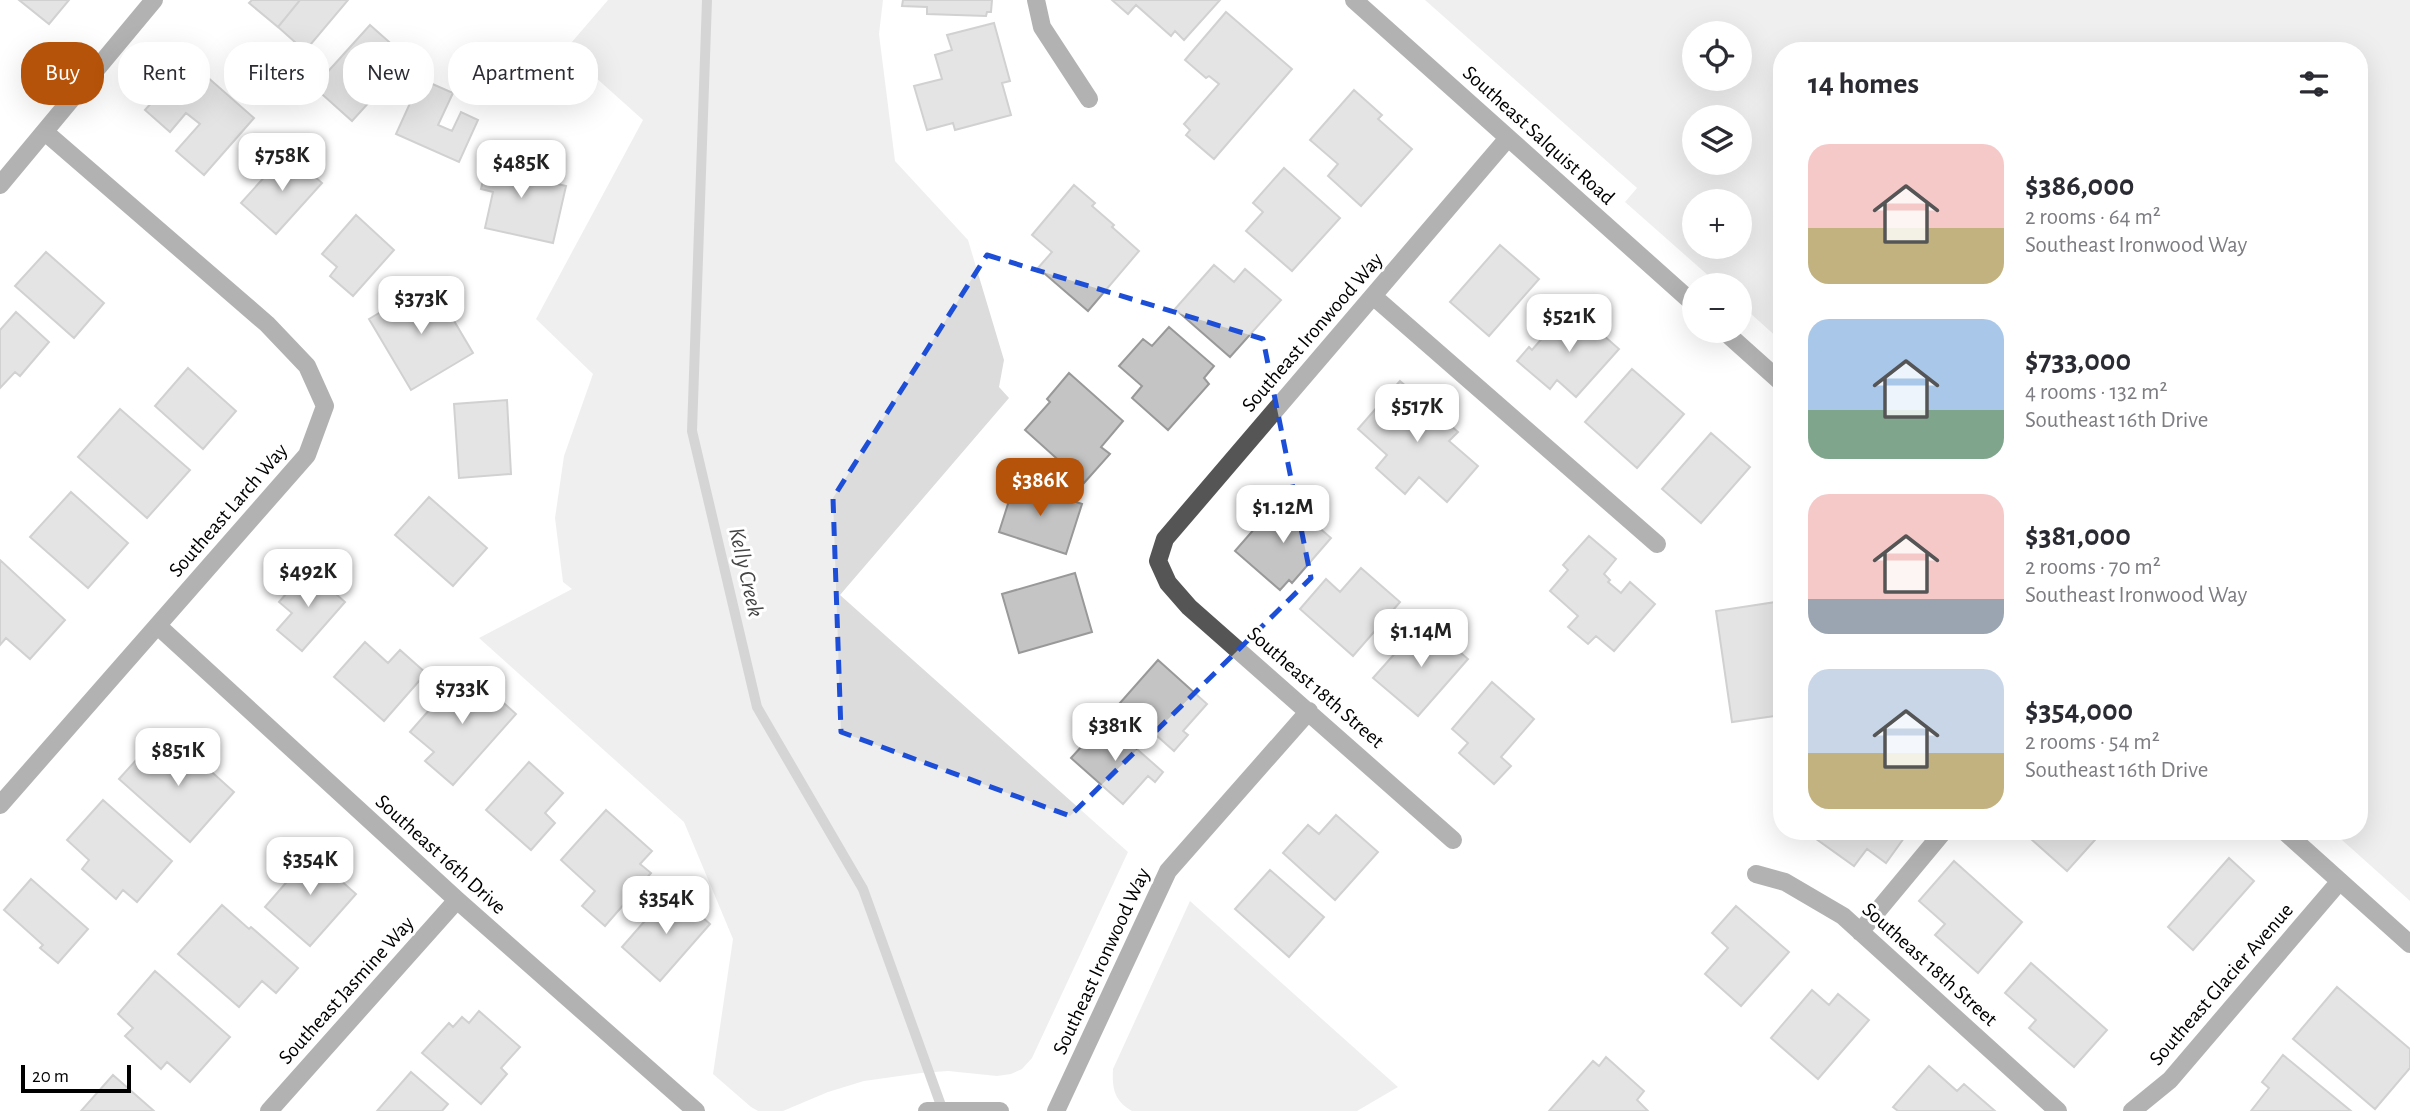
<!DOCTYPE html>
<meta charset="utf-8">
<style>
body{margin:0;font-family:"Alegreya Sans",sans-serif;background:#f2f2f3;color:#2b2b33;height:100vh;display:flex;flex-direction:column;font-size:26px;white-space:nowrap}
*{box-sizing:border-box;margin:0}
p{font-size:23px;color:#7c7c81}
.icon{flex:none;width:38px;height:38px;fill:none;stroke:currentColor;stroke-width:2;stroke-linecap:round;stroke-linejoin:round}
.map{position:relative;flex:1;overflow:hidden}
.details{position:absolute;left:1773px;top:42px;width:595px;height:798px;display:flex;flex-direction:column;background:#fff;border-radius:28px;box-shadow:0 7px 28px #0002}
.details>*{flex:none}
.top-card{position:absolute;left:21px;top:42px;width:665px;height:63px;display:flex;gap:14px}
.controls{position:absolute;left:1682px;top:21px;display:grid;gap:14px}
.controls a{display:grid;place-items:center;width:70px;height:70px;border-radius:50%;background:#fff;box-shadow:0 7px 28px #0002;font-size:35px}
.scale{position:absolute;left:21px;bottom:18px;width:110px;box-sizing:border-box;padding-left:7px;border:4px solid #000;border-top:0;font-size:19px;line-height:24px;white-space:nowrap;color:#000;-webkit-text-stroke:5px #fff;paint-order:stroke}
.price{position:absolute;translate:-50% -60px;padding:0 16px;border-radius:14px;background:#fff;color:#222;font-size:23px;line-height:46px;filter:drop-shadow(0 2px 4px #0008)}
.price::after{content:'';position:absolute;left:50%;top:42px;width:21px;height:16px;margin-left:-10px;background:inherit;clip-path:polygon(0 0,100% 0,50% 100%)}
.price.selected{background:#b45309;color:#fff}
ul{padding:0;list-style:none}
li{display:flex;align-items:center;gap:21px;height:175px;padding:0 35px}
li span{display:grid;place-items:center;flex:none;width:196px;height:140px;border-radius:21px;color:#555}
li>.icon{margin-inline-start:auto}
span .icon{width:84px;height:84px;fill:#fffc;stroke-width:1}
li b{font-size:30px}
h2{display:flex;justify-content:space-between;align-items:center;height:84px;padding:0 35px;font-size:30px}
.pill{padding:0 24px;border-radius:28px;background:#fff;box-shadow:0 7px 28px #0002;font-size:24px;line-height:63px}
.pill.selected{background:#b45309;color:#fff}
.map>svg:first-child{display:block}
</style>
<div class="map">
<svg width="2410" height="1111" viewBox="0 0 2410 1111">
<rect width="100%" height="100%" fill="#fff"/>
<!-- green -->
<path fill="#dcdcdc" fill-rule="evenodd" d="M608 0H883L879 34 895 161 968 240 1004 360 999 387 1009 398 840 595 1128 852 1032 1058 1022 1069 1011 1074 997 1076 948 1071 921 1073 864 1081 828 1092 783 1111H758L751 1107 713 1074 733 939 684 822 479 638 572 589 563 582 555 518 564 456 593 374 536 319 643 120 565 50Z
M1425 0H2410V901L2332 831H2359V51H1782L1781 341 1740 304V285H1719L1625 202 1637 188ZM1694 33H1740V79H1694ZM1694 117H1740V163H1694ZM1740 201V247H1694V201Z
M1190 901 1398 1087 1357 1111H1132C1114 1101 1112 1088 1113 1069Z"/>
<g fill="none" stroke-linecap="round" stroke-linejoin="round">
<!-- stream -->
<path stroke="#a3a3a3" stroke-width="10" d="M707 0 692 431 757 707 863 889 943 1111"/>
</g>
<!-- building -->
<path fill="#c4c4c4" stroke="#999" stroke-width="2" d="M19 0H69L49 24Z
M252 0H300L278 27 249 3Z
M300 0H348L305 51 278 27Z
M903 0H992L991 12H987L986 16 927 14V7L902 6Z
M1112 0H1220L1184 40 1175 31 1171 36 1136 5 1128 14Z
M1226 12 1292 69 1214 159 1186 135 1190 130 1184 124 1219 84 1209 76 1206 78 1185 60Z
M994 23 1010 81 1002 83 1011 115 955 130 953 123 927 130 914 86 942 79 935 55 952 50 947 35Z
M370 25 396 48 380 66 393 76 352 121 314 87Z
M189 61 254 118 204 175 176 151 200 124 186 113 170 132 145 110Z
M421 79 453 93 438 125 452 131 461 112 478 120 459 162 396 134Z
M1354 90 1382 115 1378 119 1412 149 1361 206 1328 176 1338 164 1310 140Z
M490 151 528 160 525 176 566 186 553 243 485 228 493 192 481 189Z
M287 152 322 183 276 234 241 203Z
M1284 168 1340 218 1292 271 1246 231 1263 212 1253 203Z
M1074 185 1095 203 1092 206 1114 225 1112 227 1139 251 1088 311 1038 268 1052 252 1032 235Z
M356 215 394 250 353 296 330 276 337 267 322 254Z
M1500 245 1539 279 1489 336 1450 302Z
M46 252 104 303 74 338 15 286Z
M1214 265 1234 282 1245 269 1281 300 1230 357 1175 309Z
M431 282 473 353 411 390 369 319Z
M1570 306 1619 349 1576 397 1557 380 1550 389 1517 361 1529 347 1532 350Z
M16 312 49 342 20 376 15 372 0 388V330Z
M1169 327 1214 366 1204 378 1209 384 1168 430 1132 398 1142 386 1119 366 1143 339 1152 346Z
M188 368 236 411 203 449 155 406Z
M1632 369 1684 414 1637 468 1585 422Z
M1069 373 1123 421 1101 447 1110 454 1084 483 1025 430 1050 402 1047 399Z
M1400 381 1458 432 1449 441 1478 466 1447 502 1419 477 1405 494 1376 468 1387 455 1358 429Z
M507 400 511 474 459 478 454 404Z
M120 409 190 470 147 518 78 457Z
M1711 433 1750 467 1701 523 1662 489Z
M1015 482 1082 504 1066 554 999 532Z
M71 492 128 543 88 588 30 537Z
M429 497 487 548 453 586 395 535Z
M1277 503 1288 513 1294 506 1331 538 1292 583 1289 580 1280 590 1235 551Z
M1589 536 1616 559 1604 574 1610 580 1608 582 1621 593 1630 582 1655 604 1614 651 1596 636 1588 644 1568 627 1578 616 1550 591 1568 570 1563 565Z
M0 560 65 620 30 659 6 638 0 645Z
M1361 568 1400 602 1353 656 1300 609 1326 579 1340 592Z
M308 569 345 602 302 651 277 630 292 613 279 602Z
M1075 573 1092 632 1019 653 1002 594Z
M1776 602 1782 643V715L1732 722 1716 611Z
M1424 621 1468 659 1418 716 1373 678Z
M365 642 388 663 400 650 426 673 384 721 334 677Z
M1158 660 1207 704 1183 731 1188 735 1174 751 1120 703Z
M465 669 516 714 453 785 425 761 434 752 410 732Z
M1492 682 1534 719 1501 757 1511 766 1494 784 1459 753 1468 743 1452 729Z
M1105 721 1163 772 1155 782 1148 776 1123 804 1071 758Z
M175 739 234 792 190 842 119 779 147 748 159 757Z
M529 762 563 793 545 813 555 823 531 850 486 810Z
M103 800 172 861 137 902 123 890 116 899 82 869 89 860 67 840Z
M606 810 652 851 640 864 651 873 605 926 582 906 595 891 561 860Z
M1336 815 1378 852 1335 900 1283 853 1308 825 1319 834Z
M1805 831H1909L1886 863 1867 849 1854 866Z
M2022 831H2103L2067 871Z
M303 847 356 894 310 946 265 907 291 877 283 870Z
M2229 858 2254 881 2193 950 2168 927Z
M1954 861 2022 922 1978 973 1935 935 1945 924 1919 901Z
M1270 870 1324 917 1289 957 1235 909Z
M31 879 88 929 58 963 40 948 43 945 4 910Z
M672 890 710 924 660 981 622 947Z
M222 905 249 929 251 927 298 968 276 993 262 981 239 1007 178 954Z
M1736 906 1789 952 1741 1006 1705 974 1728 948 1712 933Z
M2031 963 2107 1030 2074 1067 2029 1028 2036 1020 2005 993Z
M155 971 230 1037 190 1082 167 1062 161 1069 125 1036 133 1028 118 1014Z
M2337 987 2410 1049V1068L2375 1109 2293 1039Z
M1812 990 1829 1005 1838 994 1869 1020 1818 1079 1771 1038Z
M479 1011 520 1047 501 1068 507 1074 481 1104 422 1053 449 1023 453 1027 462 1017 469 1023Z
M2283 1055 2351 1111H2251L2269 1088 2262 1082Z
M1606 1057 1644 1091 1637 1100 1648 1111H1549L1593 1061 1599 1066Z
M1929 1066 1957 1091 1964 1084 1995 1111H1898L1893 1107Z
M411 1072 448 1104 442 1111H377Z
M113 1075 154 1111H81Z"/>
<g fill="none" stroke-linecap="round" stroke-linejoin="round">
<!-- minor -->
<path stroke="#555" stroke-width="18" d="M1036 0 1042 27 1089 99
M1354 0 1694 304
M0 185 154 0
M1373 296 1657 544
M1724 331 1782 383
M158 626 457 900 696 1111
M0 805 307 455 325 406 307 366 267 324 45 132
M2284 831 2410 944
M1453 840 1189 607 1168 583 1158 561 1165 539 1508 138
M1756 874 1785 882 1843 916 2058 1111
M1860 932 1944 831
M269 1111 457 900
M927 1111H1000
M1056 1111 1168 871 1309 711
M2132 1111 2170 1080 2340 881"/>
</g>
<!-- marked area -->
<path d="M0 0H2410V1111H0ZM987 255 1263 339 1311 578 1070 816 841 732 833 498Z" fill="#fff" fill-opacity=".55" fill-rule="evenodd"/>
<path fill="none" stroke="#1d4ed8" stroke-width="5" stroke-dasharray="14 9" stroke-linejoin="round" d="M987 255 1263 339 1311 578 1070 816 841 732 833 498Z"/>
<g text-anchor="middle" stroke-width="6" stroke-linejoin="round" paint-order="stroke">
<!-- street labels -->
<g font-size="21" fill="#000" stroke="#fff">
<text transform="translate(1539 135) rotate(42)" y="7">Southeast Salquist Road</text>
<text transform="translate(1312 332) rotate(-49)" y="7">Southeast Ironwood Way</text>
<text transform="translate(228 510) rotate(-49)" y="7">Southeast Larch Way</text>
<text transform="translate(1316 687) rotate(41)" y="7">Southeast 18th Street</text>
<text transform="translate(441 854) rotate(42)" y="7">Southeast 16th Drive</text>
<text transform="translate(1101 961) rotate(-65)" y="7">Southeast Ironwood Way</text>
<text transform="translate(1930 964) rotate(42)" y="7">Southeast 18th Street</text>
<text transform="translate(2221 984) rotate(-49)" y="7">Southeast Glacier Avenue</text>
<text transform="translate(346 990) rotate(-48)" y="7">Southeast Jasmine Way</text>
</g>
<!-- water labels -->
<g font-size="23" font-style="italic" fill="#444" stroke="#fff">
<text transform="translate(747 572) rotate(77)" y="8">Kelly Creek</text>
</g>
</g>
</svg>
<div class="controls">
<a><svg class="icon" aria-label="locate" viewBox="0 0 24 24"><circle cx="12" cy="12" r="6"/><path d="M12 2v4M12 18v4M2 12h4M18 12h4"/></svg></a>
<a><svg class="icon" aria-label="layers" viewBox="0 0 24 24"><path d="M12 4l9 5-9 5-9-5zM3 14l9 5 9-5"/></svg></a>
<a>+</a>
<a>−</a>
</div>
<div class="scale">20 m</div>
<b class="price" style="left:282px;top:193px">$758K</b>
<b class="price" style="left:521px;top:200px">$485K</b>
<b class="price" style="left:421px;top:336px">$373K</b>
<b class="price" style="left:1569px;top:354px">$521K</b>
<b class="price" style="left:1417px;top:444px">$517K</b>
<b class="price selected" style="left:1040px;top:518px">$386K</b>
<b class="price" style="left:1283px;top:545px">$1.12M</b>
<b class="price" style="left:308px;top:609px">$492K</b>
<b class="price" style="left:1421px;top:669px">$1.14M</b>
<b class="price" style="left:462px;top:726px">$733K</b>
<b class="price" style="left:1115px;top:763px">$381K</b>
<b class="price" style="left:178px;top:788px">$851K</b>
<b class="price" style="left:310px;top:897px">$354K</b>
<b class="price" style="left:666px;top:936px">$354K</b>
<div class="top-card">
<a class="pill selected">Buy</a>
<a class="pill">Rent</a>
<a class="pill">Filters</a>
<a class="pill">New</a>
<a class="pill">Apartment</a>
</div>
<section class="details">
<h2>14 homes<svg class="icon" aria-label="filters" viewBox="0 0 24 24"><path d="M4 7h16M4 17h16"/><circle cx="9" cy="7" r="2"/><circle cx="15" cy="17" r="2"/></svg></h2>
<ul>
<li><span style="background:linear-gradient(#f6c9c9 60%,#c2b280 0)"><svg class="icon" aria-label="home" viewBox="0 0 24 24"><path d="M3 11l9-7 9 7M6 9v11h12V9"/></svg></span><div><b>$386,000</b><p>2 rooms · 64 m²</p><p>Southeast Ironwood Way</p></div></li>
<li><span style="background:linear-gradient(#a9c7e8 65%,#7fa58c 0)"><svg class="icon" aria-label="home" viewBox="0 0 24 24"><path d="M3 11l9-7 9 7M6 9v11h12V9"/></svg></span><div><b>$733,000</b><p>4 rooms · 132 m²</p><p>Southeast 16th Drive</p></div></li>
<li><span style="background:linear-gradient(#f6c9c9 75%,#9aa5b1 0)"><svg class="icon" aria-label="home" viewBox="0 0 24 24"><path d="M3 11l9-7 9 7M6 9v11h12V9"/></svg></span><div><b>$381,000</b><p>2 rooms · 70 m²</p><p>Southeast Ironwood Way</p></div></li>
<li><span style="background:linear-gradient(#c9d6e8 60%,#c2b280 0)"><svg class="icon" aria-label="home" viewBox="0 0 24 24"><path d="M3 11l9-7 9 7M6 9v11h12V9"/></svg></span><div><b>$354,000</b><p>2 rooms · 54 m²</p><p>Southeast 16th Drive</p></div></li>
</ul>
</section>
</div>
